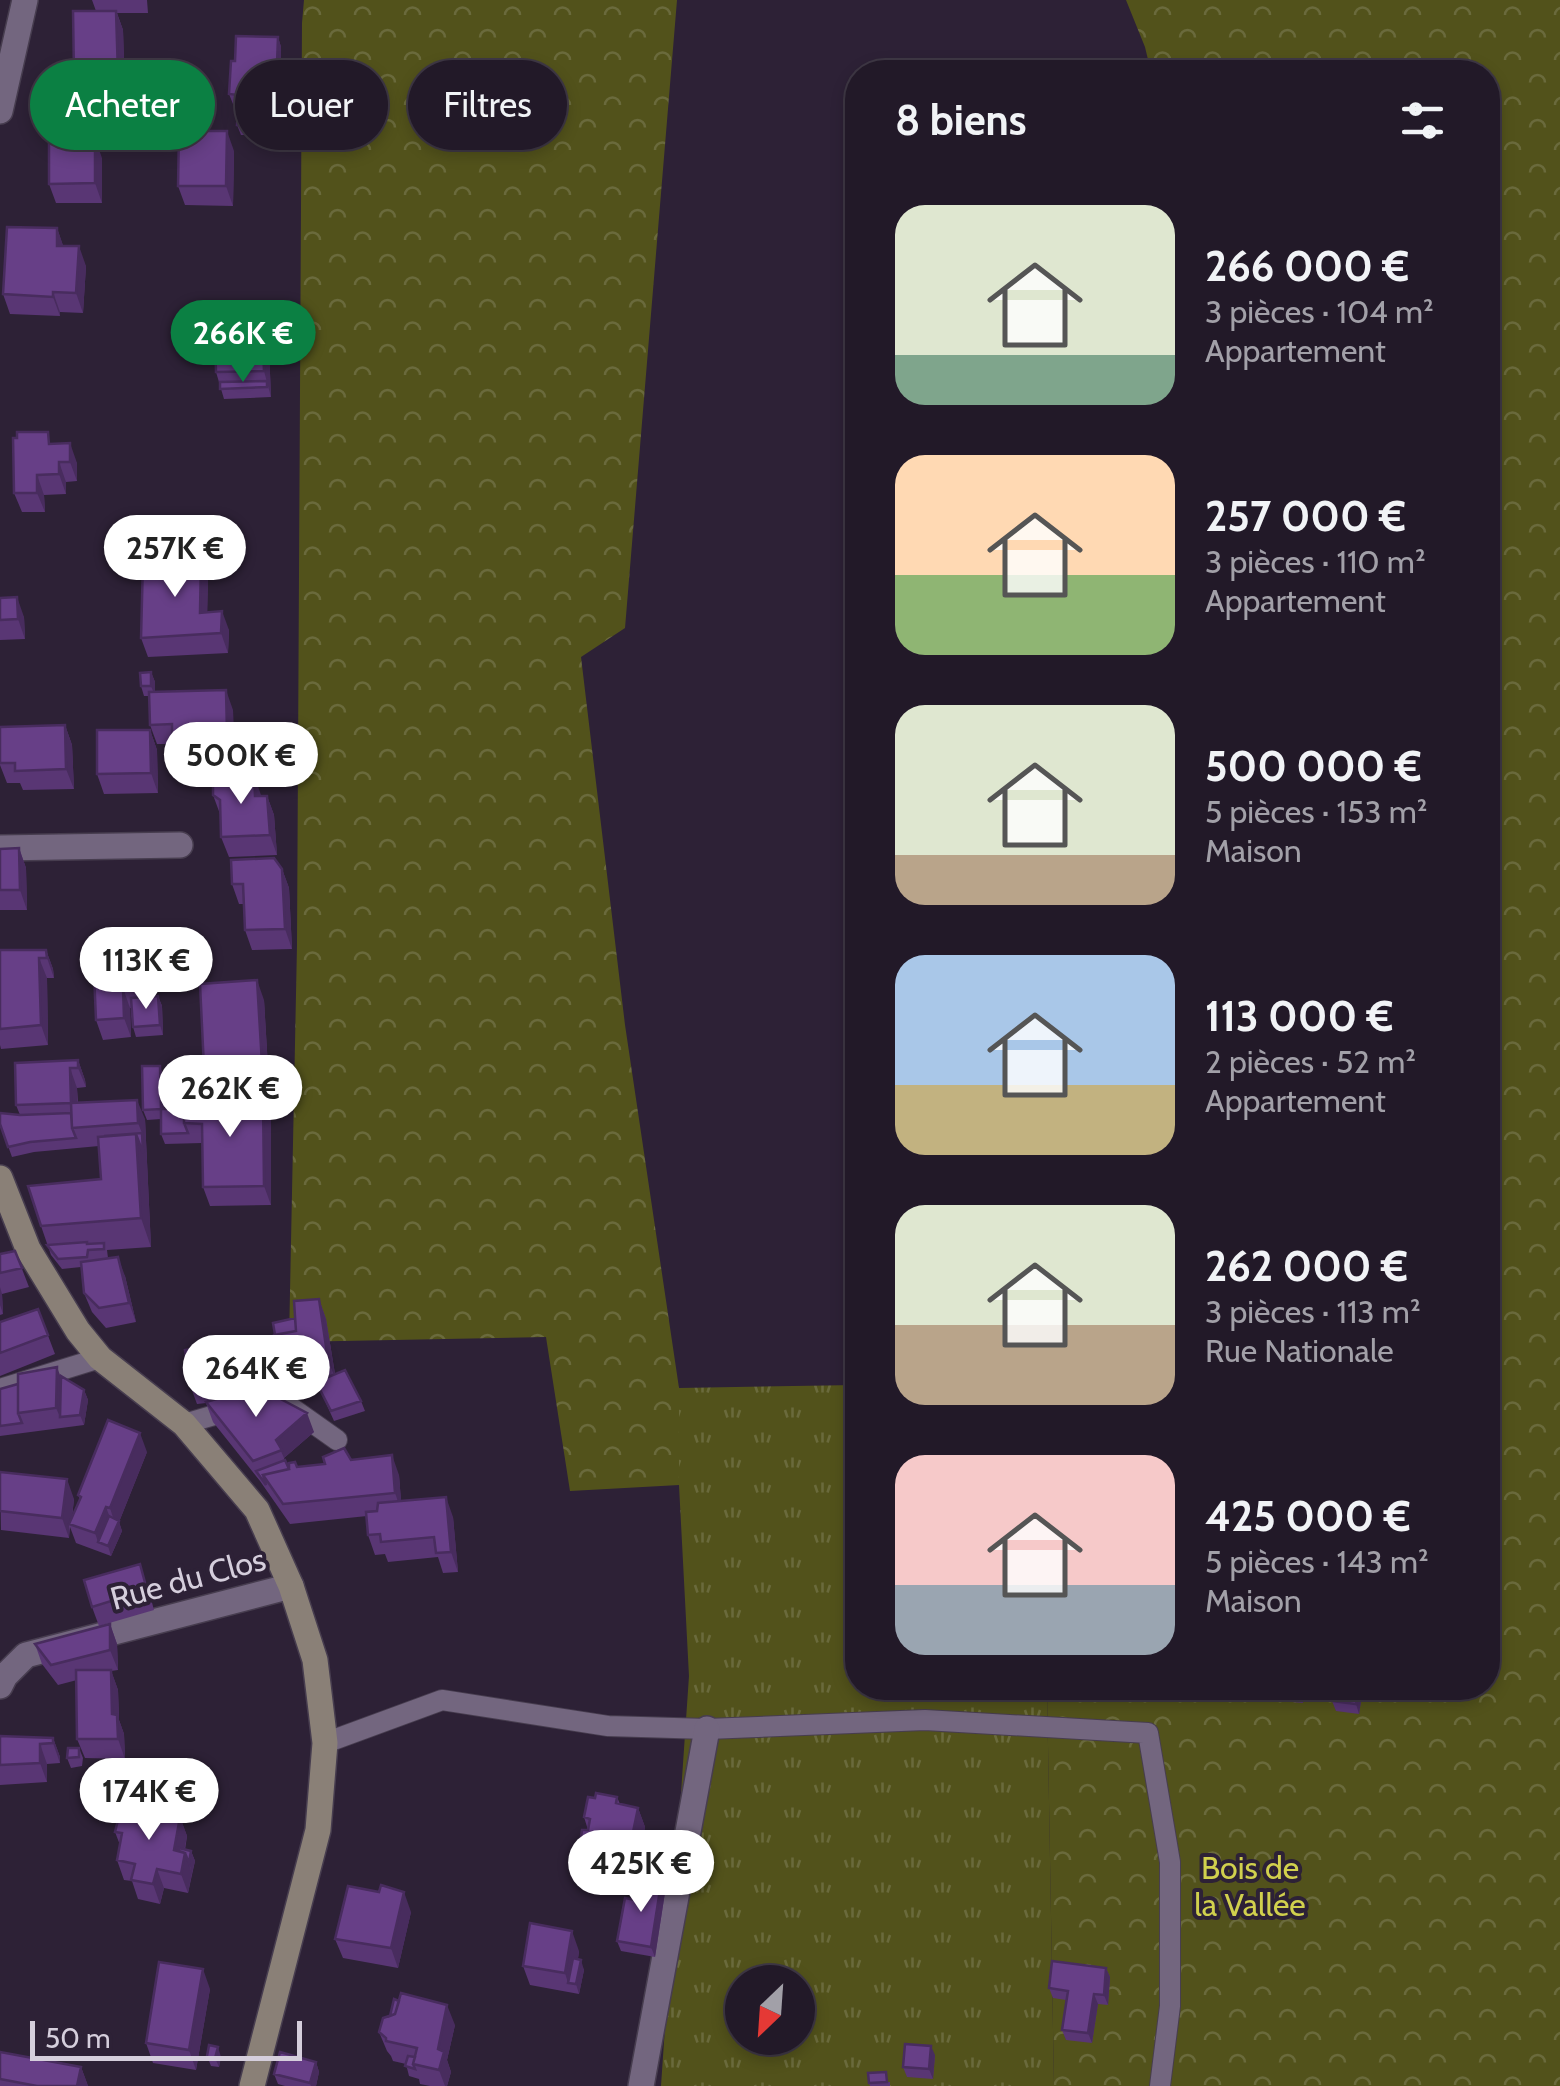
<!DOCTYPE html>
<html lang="fr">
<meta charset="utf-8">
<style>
body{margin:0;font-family:Cabin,sans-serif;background:#2a2230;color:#f1f3f6;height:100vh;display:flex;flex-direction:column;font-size:38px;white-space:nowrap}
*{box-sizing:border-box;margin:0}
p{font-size:32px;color:#a2a0a8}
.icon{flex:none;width:55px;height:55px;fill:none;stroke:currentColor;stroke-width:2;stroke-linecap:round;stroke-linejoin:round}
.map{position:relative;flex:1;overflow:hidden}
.panel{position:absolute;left:845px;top:60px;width:655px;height:1640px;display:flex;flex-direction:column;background:#221928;border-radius:40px;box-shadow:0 5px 15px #0003,0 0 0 2px #3f3845}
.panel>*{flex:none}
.guide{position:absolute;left:30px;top:60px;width:665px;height:90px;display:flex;gap:20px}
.needle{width:65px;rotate:205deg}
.buttons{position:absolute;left:725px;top:1965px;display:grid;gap:20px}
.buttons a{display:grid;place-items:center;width:90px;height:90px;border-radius:50%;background:#221928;box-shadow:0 5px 15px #0003,0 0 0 2px #3f3845;font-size:50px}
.scale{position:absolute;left:30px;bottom:25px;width:272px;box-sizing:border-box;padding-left:10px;border:5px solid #d5cedc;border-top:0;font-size:28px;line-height:35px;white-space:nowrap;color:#d5cedc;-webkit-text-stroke:8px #2d2136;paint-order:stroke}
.price{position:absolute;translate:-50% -85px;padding:0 22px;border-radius:35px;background:#fff;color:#222;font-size:32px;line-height:65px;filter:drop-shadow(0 2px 5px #0008)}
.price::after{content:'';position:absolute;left:50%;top:60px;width:30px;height:22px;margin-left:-15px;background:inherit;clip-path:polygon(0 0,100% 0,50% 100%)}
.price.current{background:#0b8043;color:#fff}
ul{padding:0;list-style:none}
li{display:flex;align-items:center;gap:30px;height:250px;padding:0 50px}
li span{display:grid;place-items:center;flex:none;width:280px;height:200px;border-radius:30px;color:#555}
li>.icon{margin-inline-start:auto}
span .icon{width:120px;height:120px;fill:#fffc;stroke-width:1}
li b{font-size:42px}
h2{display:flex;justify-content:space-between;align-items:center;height:120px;padding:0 50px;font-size:42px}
.chip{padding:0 35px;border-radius:45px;background:#221928;box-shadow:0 5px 15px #0003,0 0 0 2px #3f3845;font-size:35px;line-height:90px}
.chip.current{background:#0b8043;color:#fff}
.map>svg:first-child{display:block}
</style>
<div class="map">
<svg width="1560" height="2086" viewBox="0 0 1560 2086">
<defs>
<pattern id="grass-tufts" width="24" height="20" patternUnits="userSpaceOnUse" patternTransform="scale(2.5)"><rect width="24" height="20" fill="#52521b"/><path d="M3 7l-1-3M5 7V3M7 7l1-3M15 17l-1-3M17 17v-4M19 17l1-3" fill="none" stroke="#6a6a3c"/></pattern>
<pattern id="forest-crowns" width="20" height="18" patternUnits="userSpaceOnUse" patternTransform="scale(2.5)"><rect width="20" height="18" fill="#52521b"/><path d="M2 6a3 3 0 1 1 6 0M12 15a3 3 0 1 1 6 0" fill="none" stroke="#6a6a3c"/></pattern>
</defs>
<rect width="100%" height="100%" fill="#2d2136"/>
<!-- grass -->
<path fill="url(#grass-tufts)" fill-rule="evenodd" d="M857 1385 858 1688H1047L1054 2086H661L689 1676 679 1485V1388ZM742 1982H798V2038H742Z"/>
<!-- forest -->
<path fill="url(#forest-crowns)" d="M304 0H677L625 628 581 657 625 1025 679 1388V1485L570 1491 546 1337 289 1342 297 945 302 23Z
M1126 0H1560V2086H1054L1047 1688H1488V72H1151L1145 47Z"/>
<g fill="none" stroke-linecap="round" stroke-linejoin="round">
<defs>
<path id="lane" d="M0 1389 100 1358
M289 1406 337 1440
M184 1424 235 1409
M325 1743 442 1700 608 1726 707 1729 925 1720 1148 1733 1170 1862V2006L1160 2086"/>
<path id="street" d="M0 111 25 0
M0 848 180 845
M0 1686 5 1676 26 1655 291 1586
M641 2086 707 1729"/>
<path id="secondary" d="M0 1178 28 1249 78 1331 100 1358 184 1424 257 1510 291 1586 315 1660 325 1743 318 1830 252 2086"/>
</defs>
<!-- lane casing -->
<use href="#lane" stroke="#473d4f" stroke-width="22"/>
<!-- street casing -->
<use href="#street" stroke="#473d4f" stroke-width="28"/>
<!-- secondary casing -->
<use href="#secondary" stroke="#473d4f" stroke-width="28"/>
<!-- lane -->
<use href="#lane" stroke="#73667f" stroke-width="20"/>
<!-- street -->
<use href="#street" stroke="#73667f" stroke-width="25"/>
<!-- secondary -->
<use href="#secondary" stroke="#8a8077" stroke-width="25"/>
</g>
<!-- wall -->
<path fill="#593674" d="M92 0H147L148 13H117L123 30 125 94 81 96 74 76 96 11Z
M278 37 281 47V74H276L274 135H241L237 125 238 104H233L229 94 235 61Z
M234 151 233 206 185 205 178 186Z
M102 158V203H56L49 184Z
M57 228 63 246 86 266 83 313 60 312V316L10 314 3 294Z
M268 325 271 397 224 399 216 372Z
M52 444 77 463V481L66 482V494L44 495 45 512H22L14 493Z
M201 558 208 577 207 612 229 630 228 653 148 657 141 638Z
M0 598 24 617 25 639 0 640Z
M151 672 155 682V692L233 710 234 753 179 754 176 744H157L150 725 149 696H144L141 686Z
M65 725 72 745 74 789 23 790 20 783H7L0 765V727Z
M150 730 157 750 158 793 104 794 97 774Z
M213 795 267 796 274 815 277 855 229 857 221 837 220 814Z
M19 848 26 868 27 910H0V849Z
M282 869 289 888 292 949 252 950 245 930 244 904H239L232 884Z
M0 950H46L53 969 54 978H47L48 1045 1 1049 0 1045Z
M126 962H135L143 982V997L158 996 162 1006 163 1035 136 1037 133 1027 132 1008H130L131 1037 103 1040 96 1020Z
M264 1000 269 1084 211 1087 204 1068Z
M78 1060 85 1080 86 1087 77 1088 78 1102 145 1119 151 1247 107 1250 108 1258 125 1276 136 1322 106 1328 92 1312 84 1293 81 1267 62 1269 51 1255 41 1226 101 1179 99 1146 34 1152 12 1157 0 1124 20 1115 16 1105Z
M160 1066 163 1076 164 1109H184L263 1099 271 1118V1205L210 1206 203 1187 202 1143 165 1144 161 1134V1119L147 1120 143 1110Z
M15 1251 29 1287 2 1294 3 1314 0 1315V1254Z
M319 1299 326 1319 335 1374 361 1401 365 1411 334 1421 317 1383 269 1392 314 1432 284 1458 285 1460 289 1467H297L351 1460 399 1475 401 1501 453 1517 458 1572 443 1573 438 1557 388 1562 385 1554 375 1555 368 1535 367 1516 290 1524 260 1481 213 1422 206 1403 197 1404 190 1385 236 1341 240 1351 276 1345 295 1318Z
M38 1309 55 1354 0 1376V1322Z
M61 1376 84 1390 88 1400 84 1425 0 1436V1389Z
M147 1452 119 1522 122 1531 111 1556 76 1543 70 1527 69 1538 1 1530 0 1472 74 1499 72 1518 80 1499 78 1495Z
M147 1584 154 1610 99 1626 92 1607Z
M110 1624 117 1644 118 1670 111 1671 118 1690 119 1720 124 1734 125 1759 85 1758 77 1739V1680L58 1685 42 1664 35 1644Z
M1254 1688H1303V1703L1258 1699Z
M1335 1688H1363L1359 1714 1336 1711 1332 1701Z
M0 1736 53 1738 60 1757V1763L47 1764V1782L0 1785Z
M79 1748 83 1758 82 1766 71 1768 67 1758Z
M617 1797 620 1804 638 1808 645 1827 635 1881 614 1877 613 1881 592 1877 590 1872 586 1871 579 1851 588 1830 584 1817 595 1798Z
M180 1817 187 1836 185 1850 191 1851 195 1861 188 1893 164 1888 160 1904 138 1899 132 1881 124 1880 117 1860 120 1845 115 1832Z
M662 1877 666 1886 655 1957 621 1951 617 1941 641 1901Z
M411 1912 398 1968 343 1958 335 1939Z
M579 1951 578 1959 584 1970 579 1994 530 1985 523 1966Z
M1106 1968 1110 1977 1108 2005 1098 2004 1092 2043 1066 2040 1062 2030 1066 2000 1053 1998 1049 1988Z
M210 1989 196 2070 153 2063 146 2043Z
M455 2025 447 2060 451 2072 447 2086H430L420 2084 419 2079 409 2076 406 2064 393 2061 391 2056 387 2051 379 2032Z
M0 2052 81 2067 88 2086H0Z
M935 2055 933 2079 907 2077 903 2067Z
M207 2056 221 2057 219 2067 211 2066Z
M316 2062 319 2072 316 2086H285L278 2084 274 2074Z
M890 2082V2086H870L869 2083Z"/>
<!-- shaded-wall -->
<path fill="#482c5e" d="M116 11 123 30 125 94 118 74Z
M278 37 281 47V74L277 64Z
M273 64 276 74 274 135 270 125Z
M227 131 234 151 233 206 226 186Z
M95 138 102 158V203L95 183Z
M57 228 64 248 57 246Z
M79 246 86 266 83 313 76 293Z
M53 292 60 312V316L53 297Z
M261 306 268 325 271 397 264 371Z
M70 443 77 463V481L70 462Z
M59 462 66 482V494L59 474Z
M37 475 44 495 45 512 37 493Z
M201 558 208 577 207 632 200 613Z
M17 597 24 617 25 639 18 619Z
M222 611 229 630 228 653 221 633Z
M151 672 155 682V696L151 686Z
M226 690 233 710 234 753 227 733Z
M65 725 72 745 74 789 66 769Z
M150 730 157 750 158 793 151 773Z
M254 775 261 795 255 796Z
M267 796 274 815 277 855 270 835Z
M19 848 26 868 27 910 20 890Z
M282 869 289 888 292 949 285 929Z
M46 950 53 969 54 978 47 958Z
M39 958 47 978 48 1045 41 1025Z
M135 962 143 982 144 1007 137 987Z
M257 980 264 1000 269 1084 262 1064Z
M123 988 130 1008 131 1037 124 1018Z
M158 996 162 1006 163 1035 160 1025Z
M78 1060 85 1080 86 1087 78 1068Z
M160 1066 163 1076 164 1119 161 1109Z
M70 1068 77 1088 78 1128 71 1103Z
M263 1099 271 1118V1205L264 1186Z
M137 1100 145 1119 151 1247 141 1218 136 1134 142 1133 138 1123Z
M118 1257 125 1276 136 1322 129 1303Z
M0 1287 2 1294 3 1314 0 1305Z
M319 1299 326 1319 336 1380 328 1360Z
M57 1367 64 1386 60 1417 56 1408Z
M84 1390 88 1400 84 1425 80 1415Z
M307 1413 314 1432 284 1458 276 1440Z
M140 1433 147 1452 119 1522 122 1531 111 1556 108 1546 116 1527 110 1508Z
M392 1455 399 1475 402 1513 395 1493Z
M67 1479 74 1499 71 1524H69V1538L62 1518Z
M446 1497 453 1517 458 1572 451 1552Z
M106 1507 113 1526 98 1542 95 1533Z
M110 1624 117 1644 118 1670 110 1650Z
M111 1670 118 1690 119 1720 124 1734 125 1759 118 1739 112 1714Z
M1299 1688H1303V1703L1299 1693Z
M1358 1688H1363L1359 1714 1356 1704Z
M53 1738 60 1757V1763L53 1743Z
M40 1744 47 1764V1782L40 1763Z
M638 1808 645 1827 635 1881 627 1861Z
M180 1817 187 1836 182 1861 174 1850Z
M191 1851 195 1861 192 1873 189 1863Z
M185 1853 192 1873 188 1893 181 1874Z
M607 1857 614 1877 613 1881 606 1862Z
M157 1869 164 1888 160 1904 153 1884Z
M662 1877 666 1886 655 1957 651 1947Z
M404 1892 411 1912 398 1968 391 1948Z
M572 1931 579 1951 574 1984 568 1983 565 1973Z
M581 1960 584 1970 579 1994 576 1984Z
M1106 1968 1110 1977 1108 2005 1104 1995Z
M203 1969 210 1989 196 2070 189 2050Z
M1094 1994 1098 2004 1092 2043 1088 2033Z
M447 2005 455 2025 447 2060 451 2072 447 2086H445L439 2070 438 2049Z
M931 2046 935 2055 933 2079 929 2069Z
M218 2047 221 2057 219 2067 215 2058Z
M316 2062 319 2072 316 2086H311L310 2083Z
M81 2067 88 2086H77Z"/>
<!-- building -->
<path fill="#673f87" stroke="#482c5e" stroke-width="2.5" d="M73 11H116L118 74 74 76Z
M236 36 278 37 277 64H273L270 125H237L239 95 229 94 231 61H235Z
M179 131H227L226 186H178Z
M95 138V183L49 184V139Z
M7 227 57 228V246H79L76 293 53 292V297L3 294Z
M261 306 264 371 216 372 214 307Z
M267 381V387L220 389V382Z
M17 432H48L49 444 70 443V462H59V474L37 475V493H14L13 438H17Z
M201 558 200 613 222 611 221 633 141 638 143 561Z
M17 597 18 619 0 620V598Z
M151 672V686H141L140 673Z
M226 690 227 733 172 734V724L150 725 149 692Z
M65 725 66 769 15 771V763H0V727Z
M97 730H150L151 773 97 774Z
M254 775 255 796H267L270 835 221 837 220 800 213 795V784L218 778Z
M19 848 20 890H0V849Z
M274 858 282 869 285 929 245 930 243 884H232L231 860Z
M121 948V962H135L137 987 123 988 124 1018 96 1020 93 949Z
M0 950H46L47 958H39L41 1025 0 1029Z
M257 980 262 1064 204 1068 200 984Z
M158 996 160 1025 133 1027 131 998Z
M78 1060V1068H70L71 1103 16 1105 15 1063Z
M142 1066H160L161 1109H184V1123L188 1133 161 1134V1109L143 1110Z
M184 1099H263L264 1186 203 1187 202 1124 184 1123Z
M137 1100 138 1123 72 1128 71 1103Z
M0 1113 20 1115 71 1113 72 1128 76 1138 30 1142 8 1147 0 1124Z
M142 1133 143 1153 136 1134 104 1136Z
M136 1134 141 1218 41 1226 28 1186 101 1179 98 1137Z
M87 1242V1244L104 1243V1249L88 1250 87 1257 58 1259 47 1245Z
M15 1251 22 1268 0 1273V1254Z
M118 1257 129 1303 99 1308 84 1293 81 1262Z
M319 1299 328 1360 280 1369 274 1335 296 1331 294 1301Z
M38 1309 48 1335 0 1353V1322Z
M295 1318 296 1331 275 1335 273 1323Z
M236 1341 242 1376 190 1385 185 1350Z
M276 1345 284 1379 246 1385 240 1351Z
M57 1367 56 1408 18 1413V1374Z
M345 1370 361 1401 331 1411 316 1382Z
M61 1376 84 1390 80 1415 60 1417Z
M18 1384V1413L22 1423 0 1426V1389Z
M258 1387 307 1413 276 1440 282 1450 253 1461 206 1402Z
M108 1420 140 1433 110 1508 106 1507 95 1533 69 1524 81 1497 78 1495Z
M344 1448 351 1460 392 1455 395 1493 283 1504 263 1475 289 1469V1463L295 1462 297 1467 325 1464 323 1457Z
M285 1460 289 1469 263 1475 266 1485 256 1471Z
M0 1472 67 1479 62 1518 0 1511Z
M446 1497 451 1552 436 1553 434 1537 381 1542 380 1534 368 1535 366 1512 377 1511 378 1503Z
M109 1516 119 1521 108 1546 98 1542Z
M140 1564 147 1590 92 1607 84 1580Z
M110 1624V1650L51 1665 35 1644Z
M76 1670H111L112 1714 117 1715 118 1739H77Z
M1254 1688H1299V1693L1254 1689Z
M1335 1688H1358L1356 1704 1332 1701Z
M0 1736 53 1738V1743L40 1744V1763L0 1765Z
M68 1748H79V1757L67 1758Z
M596 1793 617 1797 616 1803 638 1808 627 1861 607 1857 606 1862 585 1857V1853L579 1851 582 1830H588L590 1819 584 1817 588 1797 595 1798Z
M122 1804 180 1817 174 1850 185 1853 181 1874 157 1869 153 1884 131 1880 135 1864 117 1860 122 1833 115 1832Z
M179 1848 191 1851 189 1863 185 1853 179 1851Z
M646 1874 662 1877 651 1947 617 1941 625 1898 641 1901Z
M381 1885 404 1892 391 1948 335 1939 348 1886 379 1892Z
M530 1923 572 1931 565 1973 523 1966Z
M573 1958 581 1960 576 1984 568 1983Z
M1052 1961 1106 1968 1104 1995 1094 1994 1088 2033 1062 2030 1068 1991 1049 1988Z
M159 1962 203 1969 189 2050 146 2043Z
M401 1993 447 2005 438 2049 444 2052 439 2070 413 2064 417 2048 386 2041V2038L379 2032 383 2018 395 2014Z
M394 1999 399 2001 395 2014 390 2016Z
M905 2044 931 2046 929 2069 903 2067Z
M209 2045 218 2047 215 2058 207 2056Z
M0 2052 81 2067 77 2086H37L0 2079Z
M280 2052 316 2062 310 2083 274 2074Z
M408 2056 415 2057 413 2064 415 2069 405 2066Z
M886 2072 887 2082 869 2083 868 2073Z"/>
<g text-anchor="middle" stroke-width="8" stroke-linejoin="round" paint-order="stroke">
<!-- street labels -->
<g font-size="32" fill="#d5cedc" stroke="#2d2136">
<text transform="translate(188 1579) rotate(-15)" y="11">Rue du Clos</text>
</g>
<!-- park labels -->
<g font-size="32" fill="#d1d04d" stroke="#2d2136">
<text x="1250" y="1879">Bois de<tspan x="1250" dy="37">la Vallée</tspan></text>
</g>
</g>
</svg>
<div class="buttons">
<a><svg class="needle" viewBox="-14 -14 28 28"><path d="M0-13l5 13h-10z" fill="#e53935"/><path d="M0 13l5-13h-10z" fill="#a2a0a8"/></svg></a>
</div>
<div class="scale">50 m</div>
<b class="price current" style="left:243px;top:385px">266K €</b>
<b class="price" style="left:175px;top:600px">257K €</b>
<b class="price" style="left:241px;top:807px">500K €</b>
<b class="price" style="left:146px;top:1012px">113K €</b>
<b class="price" style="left:230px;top:1140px">262K €</b>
<b class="price" style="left:256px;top:1420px">264K €</b>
<b class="price" style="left:149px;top:1843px">174K €</b>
<b class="price" style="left:641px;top:1915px">425K €</b>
<div class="guide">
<a class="chip current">Acheter</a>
<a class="chip">Louer</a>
<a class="chip">Filtres</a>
</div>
<section class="panel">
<h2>8 biens<svg class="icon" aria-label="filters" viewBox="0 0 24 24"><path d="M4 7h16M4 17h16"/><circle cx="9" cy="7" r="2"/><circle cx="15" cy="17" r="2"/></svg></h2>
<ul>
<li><span style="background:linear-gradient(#dfe7d0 75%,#7fa58c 0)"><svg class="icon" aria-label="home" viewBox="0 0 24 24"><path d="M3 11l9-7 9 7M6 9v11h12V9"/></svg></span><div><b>266 000 €</b><p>3 pièces · 104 m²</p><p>Appartement</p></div></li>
<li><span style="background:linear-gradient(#ffd9b3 60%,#8fb573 0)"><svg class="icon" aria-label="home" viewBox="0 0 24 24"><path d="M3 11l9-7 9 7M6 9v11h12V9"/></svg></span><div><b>257 000 €</b><p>3 pièces · 110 m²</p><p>Appartement</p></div></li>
<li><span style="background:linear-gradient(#dfe7d0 75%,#b9a48a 0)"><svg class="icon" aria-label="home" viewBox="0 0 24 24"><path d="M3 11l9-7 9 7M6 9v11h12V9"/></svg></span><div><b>500 000 €</b><p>5 pièces · 153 m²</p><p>Maison</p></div></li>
<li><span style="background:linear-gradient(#a9c7e8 65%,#c2b280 0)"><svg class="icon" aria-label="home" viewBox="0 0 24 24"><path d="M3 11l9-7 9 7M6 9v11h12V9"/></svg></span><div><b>113 000 €</b><p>2 pièces · 52 m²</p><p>Appartement</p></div></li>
<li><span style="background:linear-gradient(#dfe7d0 60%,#b9a48a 0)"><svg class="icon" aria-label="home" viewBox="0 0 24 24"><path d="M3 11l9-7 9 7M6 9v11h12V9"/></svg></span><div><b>262 000 €</b><p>3 pièces · 113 m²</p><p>Rue Nationale</p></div></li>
<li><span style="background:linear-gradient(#f6c9c9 65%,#9aa5b1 0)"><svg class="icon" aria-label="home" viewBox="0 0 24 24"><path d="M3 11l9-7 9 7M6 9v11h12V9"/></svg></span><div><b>425 000 €</b><p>5 pièces · 143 m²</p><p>Maison</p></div></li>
</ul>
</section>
</div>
